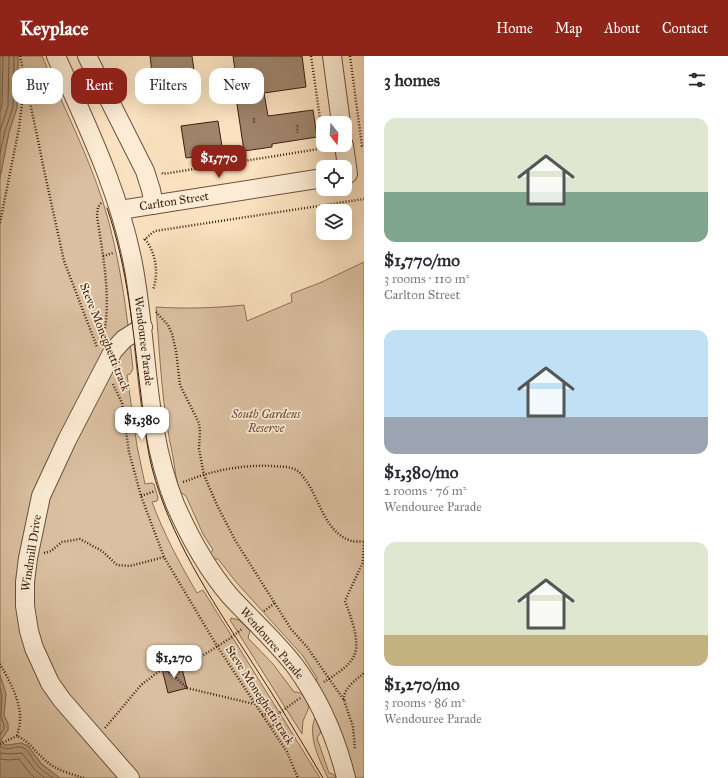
<!DOCTYPE html>
<meta charset="utf-8">
<style>
body{margin:0;font-family:"IM FELL Great Primer",serif;background:#f7f7f7;color:#2b2b33;height:100vh;display:flex;flex-direction:column;font-size:15px;white-space:nowrap}
*{box-sizing:border-box;margin:0}
p{font-size:13px;color:#7c7c81}
.icon{flex:none;width:22px;height:22px;fill:none;stroke:currentColor;stroke-width:2;stroke-linecap:round;stroke-linejoin:round}
.map{position:relative;flex:1;overflow:hidden}
.details{display:flex;flex-direction:column;background:#fff;width:364px}
.details>*{flex:none}
.top-card{position:absolute;left:12px;top:12px;width:292px;height:36px;display:flex;gap:8px}
.needle{width:26px;rotate:163deg}
.fabs{position:absolute;left:316px;top:60px;display:grid;gap:8px}
.fabs a{display:grid;place-items:center;width:36px;height:36px;border-radius:8px;background:#fff;box-shadow:0 4px 16px #0002;font-size:20px}
.price{position:absolute;translate:-50% -34px;padding:0 9px;border-radius:8px;background:#fff;color:#222;font-size:13px;line-height:26px;filter:drop-shadow(0 1px 2px #0008)}
.price::after{content:'';position:absolute;left:50%;top:24px;width:12px;height:9px;margin-left:-6px;background:inherit;clip-path:polygon(0 0,100% 0,50% 100%)}
.price.current{background:#8f2418;color:#fff}
ul{padding:0;list-style:none}
li{display:grid;align-content:center;gap:8px;height:212px;padding:0 20px}
li span{display:grid;place-items:center;height:124px;border-radius:12px;color:#555}
li>.icon{margin-inline-start:auto}
span .icon{width:72px;height:72px;fill:#fffc;stroke-width:1}
li b{font-size:17px}
h2{display:flex;justify-content:space-between;align-items:center;height:48px;padding:0 20px;font-size:17px}
.chip{padding:0 14px;border-radius:12px;background:#fff;box-shadow:0 4px 16px #0002;font-size:14px;line-height:36px}
.chip.current{background:#8f2418;color:#fff}
header{display:flex;align-items:center;gap:24px;box-sizing:border-box;height:56px;padding:0 20px;background:#8f2418;color:#fff}
header strong{font-size:19px}
nav{display:flex;gap:22px;margin-inline-start:auto;font-size:14px}
main{display:flex;flex:1;min-height:0}
.map>svg:first-child{display:block}
</style>
<header>
<strong>Keyplace</strong>
<nav><a>Home</a><a>Map</a><a>About</a><a>Contact</a></nav>
</header>
<main>
<div class="map">
<svg width="364" height="722" viewBox="0 0 364 722">
<rect width="100%" height="100%" fill="#fae1bf"/>
<filter id="stains"><feTurbulence type="fractalNoise" baseFrequency=".005" numOctaves="4"/><feColorMatrix values="0 0 0 0 .2 0 0 0 0 .09 0 0 0 0 .02 0 0 0 .5 -.17"/></filter>
<radialGradient id="worn" r=".72"><stop offset=".6" stop-color="#630" stop-opacity="0"/><stop offset="1" stop-color="#630" stop-opacity=".3"/></radialGradient>
<!-- green -->
<path fill="#dac0a1" stroke="#8b7059" d="M17 0H42C62 48 87 96 103 146 120 200 127 257 133 313L130 318 127 319 137 390 145 428 152 427 154 428 158 442 157 445 152 446C164 478 180 508 197 537L203 534 320 722H60L42 708 28 690 21 687 9 689H4L1 684 8 674V668L4 659 6 638 0 619V122L9 76 17 52 18 3Z
M364 206V722H353L316 625 317 622 303 600 236 526 218 503H214L210 497 213 494 203 478 186 440 180 436C176 425 175 413 173 401 162 352 160 301 156 251 186 253 215 252 244 249L247 265 292 246 291 238 322 226Z
M231 562 239 564 250 575 248 582 273 608 294 636C303 635 305 643 309 651L303 665 302 678 230 564Z
M315 662 321 676 317 682 329 717 333 718 336 722H328C320 706 307 679 315 662Z"/>
<!-- water -->
<path fill="#b99f84" stroke="#876c56" d="M0 0H17L18 3 17 52 9 76 0 122Z
M0 619 6 638 4 659 8 668V674L1 684 4 689H9L21 687 28 690 41 708 60 722H0Z"/>
<g fill="none" stroke-linecap="round" stroke-linejoin="round">
<!-- shore -->
<path stroke="#7a604a" stroke-width="1" d="M0 56 2 49 3 0
M0 75 8 50 9 0
M0 97 5 75 13 51 14 0
M0 631 2 639 1 660 4 669V673L0 679
M0 690C8 697 17 688 24 692 30 696 33 705 38 710 42 715 48 718 53 722
M0 697 9 698 22 697 35 714 45 722
M0 703 9 704 19 703 30 717 35 722"/>
</g>
<!-- building -->
<path fill="#9f846b" stroke="#3c2011" d="M150 0H192L196 28 154 34Z
M233 0H302L306 31 264 37 268 60 313 54 317 81 272 88V91L244 95 235 35H238Z
M218 65 223 97 186 102 181 70Z
M181 609 187 632 168 637 162 613Z"/>
<g fill="none" stroke-linecap="round" stroke-linejoin="round">
<defs>
<path id="minor" d="M56 0C87 70 120 136 134 213 148 290 145 373 175 448 189 480 207 513 230 540 251 563 276 585 295 610 320 644 336 681 346 722
M87 0 145 115 151 134 154 149
M332 0 341 67
M344 89 348 118
M120 154 323 122
M130 722 62 644 50 627 34 592 29 575 25 550V526L28 502 41 440 67 384 113 295 124 283 143 271"/>
</defs>
<!-- minor casing -->
<use href="#minor" stroke="#6c503c" stroke-width="20"/>
<!-- path -->
<path stroke="#3c2011" stroke-width="2.5" stroke-dasharray="1 2" stroke-linecap="butt" d="M20 0 38 84 44 114 64 205 97 291
M311 0 323 83
M350 0 362 90H364
M162 117 163 118 325 92 324 89
M101 147 98 151 97 160C103 201 112 243 103 283
M0 167 19 72 25 23
M145 183C156 197 159 217 153 234
M144 184 152 177 155 175 364 143
M103 200 113 197
M156 256 168 269 172 278 176 295 180 329 199 367 200 376 199 393 204 419 217 449 235 484 291 573 307 591 344 644 353 671 355 693
M113 328 122 347 129 396 141 440 164 501 217 590 287 696 298 722
M183 426C190 424 196 421 203 419 226 412 249 409 273 410 280 411 287 410 294 413 300 415 303 421 307 426 320 445 326 478 352 485 355 486 360 485 364 486
M141 440 155 435
M44 497 51 495 62 486 80 483 102 495 117 509 130 510 164 501
M264 555 275 547
M0 608C9 624 21 645 20 664 20 670 18 675 17 680 29 685 35 696 45 704 55 714 71 718 84 722
M174 620 186 610 229 583 242 573
M324 626C333 620 349 611 354 600 361 585 350 559 345 545L363 506 364 489
M344 644C343 632 356 624 364 617
M262 659 270 657 275 660 276 667 270 671
M275 660 300 642
M105 672 141 629 162 613 174 620 187 632 254 648
M0 688 17 680"/>
<!-- minor -->
<use href="#minor" stroke="#fcecd5" stroke-width="18"/>
<!-- tram -->
<path stroke="#3c2011" stroke-width="1" d="M107 152C128 212 133 276 141 339 144 363 146 388 152 412 169 479 211 543 248 600 274 640 299 681 323 722"/>
</g>
<g text-anchor="middle" stroke-width="3.5" stroke-linejoin="round" paint-order="stroke">
<!-- number labels -->
<g font-size="10" fill="#553928">
<text x="254" y="67">1</text>
<text x="297" y="74">3</text>
</g>
<!-- street labels -->
<g font-size="12" fill="#3c2011" stroke="#fcecd5">
<text transform="translate(174 145) rotate(-9)" y="4">Carlton Street</text>
<text transform="translate(105 281) rotate(68)" y="4">Steve Moneghetti track</text>
<text transform="translate(144 285) rotate(83)" y="4">Wendouree Parade</text>
<text transform="translate(31 497) rotate(-81)" y="4">Windmill Drive</text>
<text transform="translate(272 587) rotate(49)" y="4">Wendouree Parade</text>
<text transform="translate(260 639) rotate(57)" y="4">Steve Moneghetti track</text>
</g>
<!-- park labels -->
<g font-size="12" font-style="italic" fill="#644835" stroke="#fcecd5">
<text x="266" y="362">South Gardens<tspan x="266" dy="14">Reserve</tspan></text>
</g>
</g>
<rect width="100%" height="100%" filter="url(#stains)"/>
<rect width="100%" height="100%" fill="url(#worn)"/>
</svg>
<div class="fabs">
<a><svg class="needle" viewBox="-14 -14 28 28"><path d="M0-13l5 13h-10z" fill="#e53935"/><path d="M0 13l5-13h-10z" fill="#7c7c81"/></svg></a>
<a><svg class="icon" aria-label="locate" viewBox="0 0 24 24"><circle cx="12" cy="12" r="6"/><path d="M12 2v4M12 18v4M2 12h4M18 12h4"/></svg></a>
<a><svg class="icon" aria-label="layers" viewBox="0 0 24 24"><path d="M12 4l9 5-9 5-9-5zM3 14l9 5 9-5"/></svg></a>
</div>
<b class="price current" style="left:219px;top:123px">$1,770</b>
<b class="price" style="left:142px;top:385px">$1,380</b>
<b class="price" style="left:174px;top:623px">$1,270</b>
<div class="top-card">
<a class="chip">Buy</a>
<a class="chip current">Rent</a>
<a class="chip">Filters</a>
<a class="chip">New</a>
</div>
</div>
<section class="details">
<h2>3 homes<svg class="icon" aria-label="filters" viewBox="0 0 24 24"><path d="M4 7h16M4 17h16"/><circle cx="9" cy="7" r="2"/><circle cx="15" cy="17" r="2"/></svg></h2>
<ul>
<li><span style="background:linear-gradient(#dfe7d0 60%,#7fa58c 0)"><svg class="icon" aria-label="home" viewBox="0 0 24 24"><path d="M3 11l9-7 9 7M6 9v11h12V9"/></svg></span><div><b>$1,770/mo</b><p>3 rooms · 110 m²</p><p>Carlton Street</p></div></li>
<li><span style="background:linear-gradient(#bfe0f5 70%,#9aa5b1 0)"><svg class="icon" aria-label="home" viewBox="0 0 24 24"><path d="M3 11l9-7 9 7M6 9v11h12V9"/></svg></span><div><b>$1,380/mo</b><p>2 rooms · 76 m²</p><p>Wendouree Parade</p></div></li>
<li><span style="background:linear-gradient(#dfe7d0 75%,#c2b280 0)"><svg class="icon" aria-label="home" viewBox="0 0 24 24"><path d="M3 11l9-7 9 7M6 9v11h12V9"/></svg></span><div><b>$1,270/mo</b><p>3 rooms · 86 m²</p><p>Wendouree Parade</p></div></li>
</ul>
</section>
</main>
